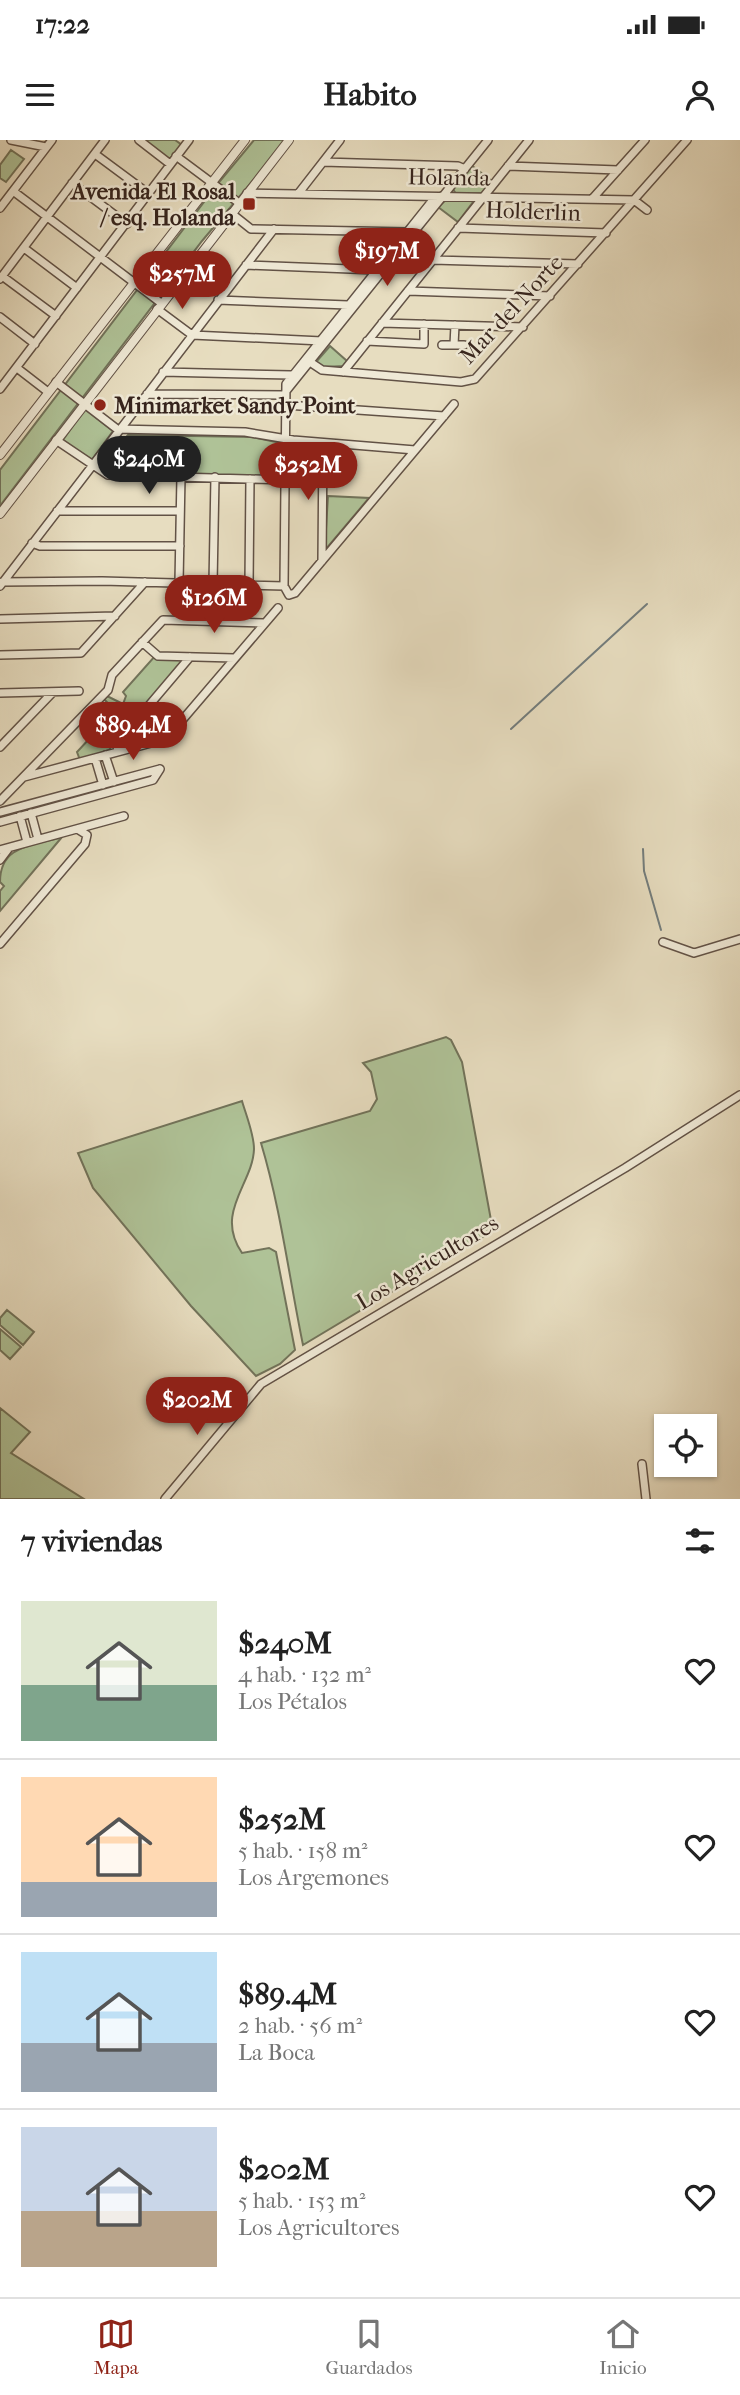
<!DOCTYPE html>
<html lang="es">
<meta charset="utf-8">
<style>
body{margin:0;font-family:"IM FELL French Canon",serif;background:#f6f6f6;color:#222;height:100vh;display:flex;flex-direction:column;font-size:26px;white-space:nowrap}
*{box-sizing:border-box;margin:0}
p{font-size:23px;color:#767676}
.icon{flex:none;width:38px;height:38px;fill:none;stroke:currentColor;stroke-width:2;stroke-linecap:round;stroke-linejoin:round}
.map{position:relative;height:1359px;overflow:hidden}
.details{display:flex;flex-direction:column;background:#fff;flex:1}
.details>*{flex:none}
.controls{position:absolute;left:654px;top:1274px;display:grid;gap:14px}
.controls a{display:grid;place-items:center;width:63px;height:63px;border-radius:0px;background:#fff;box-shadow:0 2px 5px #0004;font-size:35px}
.price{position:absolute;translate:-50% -60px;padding:0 16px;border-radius:24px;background:#8f2418;color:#fff;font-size:23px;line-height:46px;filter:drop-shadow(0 2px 4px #0008)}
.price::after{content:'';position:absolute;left:50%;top:42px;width:21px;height:16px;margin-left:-10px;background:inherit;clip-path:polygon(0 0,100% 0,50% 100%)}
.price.current{background:#222;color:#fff}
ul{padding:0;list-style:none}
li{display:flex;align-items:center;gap:21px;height:175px;padding:0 21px}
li+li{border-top:2px solid #e0e0e0}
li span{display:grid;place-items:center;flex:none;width:196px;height:140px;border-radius:0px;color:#555}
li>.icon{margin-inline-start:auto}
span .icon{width:84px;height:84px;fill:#fffc;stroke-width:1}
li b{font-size:30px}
h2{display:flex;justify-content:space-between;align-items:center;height:84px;padding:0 21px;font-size:30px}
.status{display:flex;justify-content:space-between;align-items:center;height:49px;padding:0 35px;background:#fff;direction:ltr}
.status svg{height:19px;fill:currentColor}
header{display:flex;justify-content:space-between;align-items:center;height:91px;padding:0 21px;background:#fff;font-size:32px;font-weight:700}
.tabs{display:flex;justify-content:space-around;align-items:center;height:98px;border-top:2px solid #e0e0e0;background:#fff;font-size:19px;color:#767676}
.tabs a{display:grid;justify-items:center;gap:4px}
.tabs .current{color:#8f2418}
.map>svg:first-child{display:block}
</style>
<div class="status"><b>17:22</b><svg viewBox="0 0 49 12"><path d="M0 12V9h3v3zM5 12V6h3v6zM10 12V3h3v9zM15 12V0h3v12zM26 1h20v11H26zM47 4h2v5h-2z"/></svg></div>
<header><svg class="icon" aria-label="menu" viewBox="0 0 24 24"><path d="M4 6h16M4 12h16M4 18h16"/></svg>Habito<svg class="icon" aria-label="person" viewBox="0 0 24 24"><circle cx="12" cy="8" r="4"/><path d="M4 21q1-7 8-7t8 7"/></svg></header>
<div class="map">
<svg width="740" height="1359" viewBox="0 0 740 1359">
<rect width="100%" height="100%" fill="#e7ddc0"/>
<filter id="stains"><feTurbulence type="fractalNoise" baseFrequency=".00286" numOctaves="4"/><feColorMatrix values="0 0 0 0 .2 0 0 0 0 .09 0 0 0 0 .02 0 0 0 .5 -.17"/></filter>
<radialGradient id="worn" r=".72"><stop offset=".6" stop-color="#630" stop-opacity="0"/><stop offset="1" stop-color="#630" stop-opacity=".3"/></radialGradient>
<!-- green -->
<path fill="#afc297" stroke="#72735a" stroke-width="2" d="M142 0H175L182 5 169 21Z
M254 0H287L202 101 0 366V330L220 41Z
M11 10 24 19 6 42 0 38V25Z
M471 25 492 41 483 53 456 54 453 49Z
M447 59H472L473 62 458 82 438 67Z
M330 206 347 221 344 226 324 227 316 222Z
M85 269 113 291 91 321 63 300Z
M128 295 252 297 286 304 288 337 108 332 100 327Z
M292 305 321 307 319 337 290 335Z
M328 356 369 358 326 409 325 405Z
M155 516 180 519 182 524 109 610 80 620 77 612 115 571 104 559 107 556 123 564 126 556 123 552Z
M62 697 0 771V751L4 746 0 742C0 705 32 706 62 697Z
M446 897 451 900 462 922 493 1091 303 1205C289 1137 281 1070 261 1003L370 971 377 959 371 932 363 923Z
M242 961C246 975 254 994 254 1009 253 1044 214 1072 242 1113L269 1108 276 1112 295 1210 280 1224 256 1236 191 1166 93 1048 78 1013Z
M7 1170 34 1192 23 1205 0 1185V1178Z
M0 1189 21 1207 10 1219 0 1210Z
M0 1268 30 1292 11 1313 84 1359H0Z"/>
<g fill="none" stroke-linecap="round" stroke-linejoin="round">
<!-- stream -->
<path stroke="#737d7d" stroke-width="2" d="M511 589 647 464
M643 709 644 731 661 790"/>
<defs>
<path id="minor" d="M11 0 46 7
M139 0 170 24
M95 14 149 54
M176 16 239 63
M323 22 458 26 465 29
M508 26 618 30
M72 43 127 84
M13 51 161 163
M247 53 634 60 647 70
M298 54 340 0
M442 56 432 61 286 244 284 446 289 455 295 453 454 264
M592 59 645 0
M0 68 52 0
M231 73 251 89 408 92
M458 88 606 93
M24 108 77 148
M433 120 578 124
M246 125 376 130
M2 136 56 176
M0 139 105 0
M408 151 550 156
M218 160 348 165
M157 169 192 195 322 201
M0 177 35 204
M382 183 523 187
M367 201 424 204V184
M442 205H464
M454 205 455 185
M310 222 322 230 461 242 475 239 687 0
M17 228 48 252
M163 232 291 235
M343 232 529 0
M56 242 117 289 245 292 293 300 415 310
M0 249 189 0
M286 251 488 0
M147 254 285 255
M286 265 444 276
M56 300 108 335 286 340
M57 371H180
M32 403 40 406H180
M322 421 323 303
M2 442 102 441 284 446
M179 443 181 336
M213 444 215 337
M249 445 250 339
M0 446 274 89
M0 479 115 476
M142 502 158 516 234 518
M0 515 81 513 145 442
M0 553 79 551
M0 607 53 552
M117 612 118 602 190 517
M105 615 114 642
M95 618 103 645
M24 637 166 599 278 468
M0 661 108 550 112 535 163 480 264 483
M0 672 160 629
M31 673 38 699
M20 676 27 702
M0 682 153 640 160 629
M0 710 124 676
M0 720 9 708
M663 802 694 813 740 799
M0 804 85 704 87 695 79 690
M642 1324 646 1359
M165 1359 261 1244 625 1028 740 955"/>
<path id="tertiary" d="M0 315 245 0
M0 374 289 0"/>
</defs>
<!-- minor casing -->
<use href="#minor" stroke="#625246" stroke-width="10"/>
<!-- tertiary casing -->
<use href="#tertiary" stroke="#625246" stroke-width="10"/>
<!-- minor -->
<use href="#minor" stroke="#efe9d6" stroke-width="7"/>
<!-- tertiary -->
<use href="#tertiary" stroke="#efe9d6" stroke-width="8"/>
</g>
<!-- markers -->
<g fill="#8f2418" stroke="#efe9d6" stroke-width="2.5">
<rect x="242" y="57" width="14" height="14" rx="3.5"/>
<circle cx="100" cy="265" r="7"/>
</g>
<g text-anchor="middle" stroke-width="5" stroke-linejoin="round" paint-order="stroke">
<!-- street labels -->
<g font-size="23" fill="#36241d" stroke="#efe9d6">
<text transform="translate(449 37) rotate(1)" y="8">Holanda</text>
<text transform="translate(533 71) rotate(2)" y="8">Holderlin</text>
<text transform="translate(511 169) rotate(-47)" y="8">Mar del Norte</text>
<text transform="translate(427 1122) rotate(-31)" y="8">Los Agricultores</text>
</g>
<!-- poi labels -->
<g font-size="23" font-weight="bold" fill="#36241d" stroke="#efe9d6" text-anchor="end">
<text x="235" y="59">Avenida El Rosal<tspan x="235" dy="26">/ esq. Holanda</tspan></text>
<text x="114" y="273" text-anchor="start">Minimarket Sandy Point</text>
</g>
</g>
<rect width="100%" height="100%" filter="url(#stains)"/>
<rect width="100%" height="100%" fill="url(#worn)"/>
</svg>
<div class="controls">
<a><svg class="icon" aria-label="locate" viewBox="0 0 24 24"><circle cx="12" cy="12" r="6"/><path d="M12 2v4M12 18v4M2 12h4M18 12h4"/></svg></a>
</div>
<b class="price" style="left:387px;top:148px">$197M</b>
<b class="price" style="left:182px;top:171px">$257M</b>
<b class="price current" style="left:149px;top:356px">$240M</b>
<b class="price" style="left:308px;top:362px">$252M</b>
<b class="price" style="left:214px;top:495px">$126M</b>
<b class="price" style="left:133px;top:622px">$89.4M</b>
<b class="price" style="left:197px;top:1297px">$202M</b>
</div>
<section class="details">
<h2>7 viviendas<svg class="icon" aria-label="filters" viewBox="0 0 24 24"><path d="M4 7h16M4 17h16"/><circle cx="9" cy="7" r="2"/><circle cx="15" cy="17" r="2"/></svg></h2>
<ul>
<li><span style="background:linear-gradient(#dfe7d0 60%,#7fa58c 0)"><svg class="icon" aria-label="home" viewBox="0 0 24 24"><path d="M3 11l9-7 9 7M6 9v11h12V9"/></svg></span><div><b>$240M</b><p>4 hab. · 132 m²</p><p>Los Pétalos</p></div><svg class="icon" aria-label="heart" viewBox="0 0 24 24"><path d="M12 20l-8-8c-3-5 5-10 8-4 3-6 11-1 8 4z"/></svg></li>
<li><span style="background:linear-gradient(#ffd9b3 75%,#9aa5b1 0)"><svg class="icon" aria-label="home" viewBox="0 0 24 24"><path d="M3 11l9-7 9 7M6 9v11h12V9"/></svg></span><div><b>$252M</b><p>5 hab. · 158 m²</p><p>Los Argemones</p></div><svg class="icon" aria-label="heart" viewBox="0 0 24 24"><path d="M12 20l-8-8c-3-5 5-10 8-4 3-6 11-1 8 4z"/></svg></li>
<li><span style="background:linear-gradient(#bfe0f5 65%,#9aa5b1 0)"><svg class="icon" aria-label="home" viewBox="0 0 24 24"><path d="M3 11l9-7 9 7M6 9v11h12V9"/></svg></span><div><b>$89.4M</b><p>2 hab. · 56 m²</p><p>La Boca</p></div><svg class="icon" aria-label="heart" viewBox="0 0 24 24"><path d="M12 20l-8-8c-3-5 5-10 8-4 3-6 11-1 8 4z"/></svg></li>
<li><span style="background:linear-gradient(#c9d6e8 60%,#b9a48a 0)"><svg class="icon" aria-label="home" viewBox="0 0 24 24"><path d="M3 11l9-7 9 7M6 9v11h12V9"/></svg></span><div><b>$202M</b><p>5 hab. · 153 m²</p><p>Los Agricultores</p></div><svg class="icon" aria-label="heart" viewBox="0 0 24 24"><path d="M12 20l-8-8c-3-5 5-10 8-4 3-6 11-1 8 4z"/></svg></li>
</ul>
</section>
<nav class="tabs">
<a class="current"><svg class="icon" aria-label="map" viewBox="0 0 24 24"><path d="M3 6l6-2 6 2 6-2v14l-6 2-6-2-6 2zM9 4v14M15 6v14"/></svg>Mapa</a>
<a><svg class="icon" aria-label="saved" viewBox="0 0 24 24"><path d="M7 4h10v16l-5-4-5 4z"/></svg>Guardados</a>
<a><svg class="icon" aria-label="home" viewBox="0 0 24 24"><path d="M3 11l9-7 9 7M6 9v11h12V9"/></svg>Inicio</a>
</nav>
